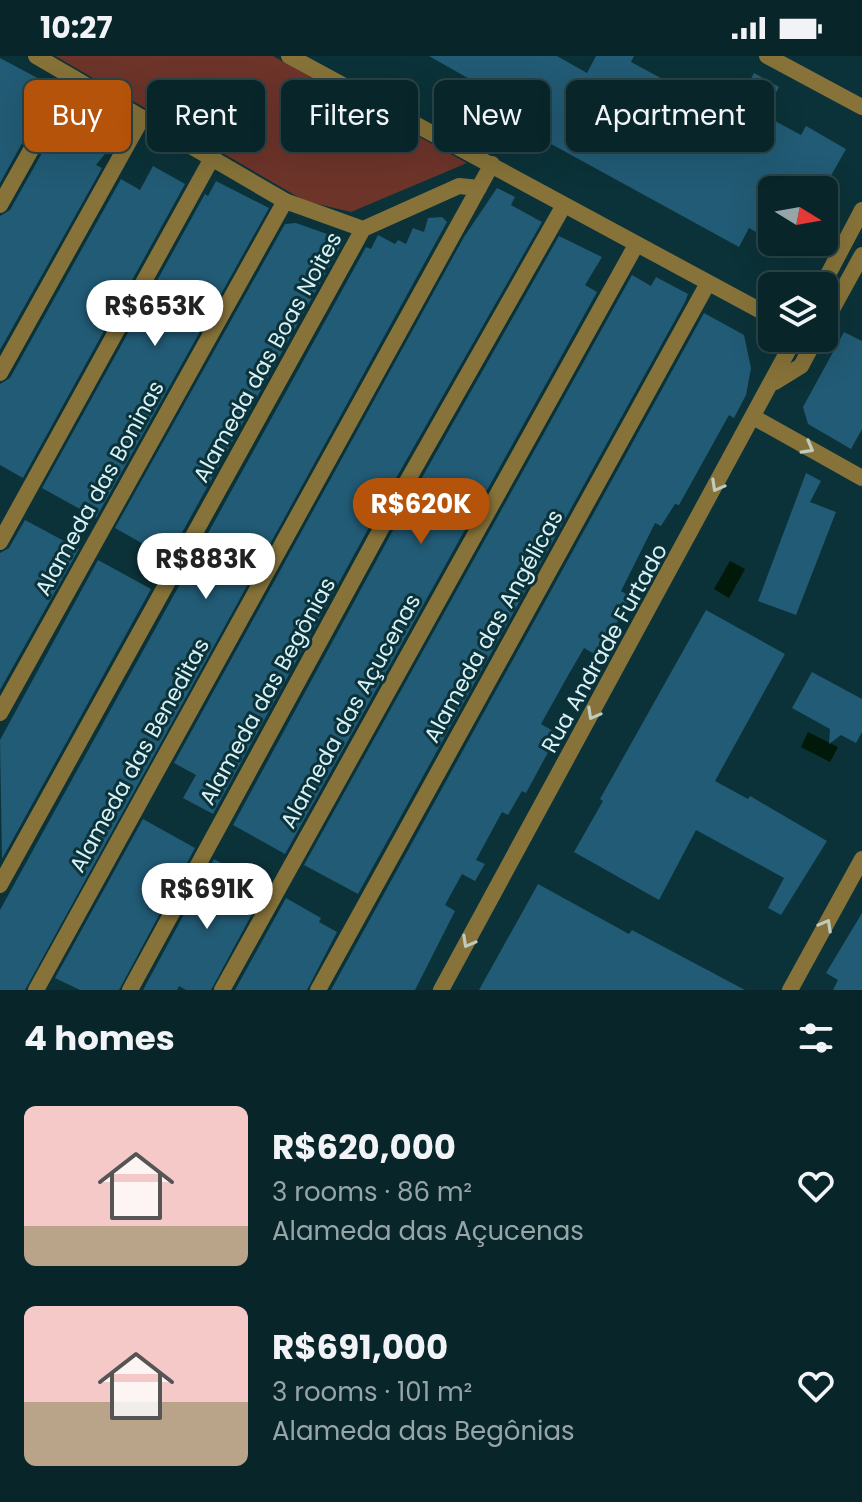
<!DOCTYPE html>
<meta charset="utf-8">
<style>
body{margin:0;font-family:Poppins,sans-serif;background:#112e32;color:#f1f3f6;height:100vh;display:flex;flex-direction:column;font-size:30px;white-space:nowrap}
*{box-sizing:border-box;margin:0}
p{font-size:26px;color:#98a5a8}
.icon{flex:none;width:44px;height:44px;fill:none;stroke:currentColor;stroke-width:2;stroke-linecap:round;stroke-linejoin:round}
.map{position:relative;height:934px;overflow:hidden}
.side{display:flex;flex-direction:column;background:#08262a;flex:1}
.side>*{flex:none}
.top-card{position:absolute;left:24px;top:24px;width:814px;height:72px;display:flex;gap:16px}
.needle{width:52px;rotate:101deg}
.buttons{position:absolute;left:758px;top:120px;display:grid;gap:16px}
.buttons a{display:grid;place-items:center;width:80px;height:80px;border-radius:12px;background:#08262a;box-shadow:0 8px 32px #0002,0 0 0 2px #294347;font-size:40px}
.price{position:absolute;translate:-50% -68px;padding:0 18px;border-radius:28px;background:#fff;color:#222;font-size:26px;line-height:52px;filter:drop-shadow(0 2px 4px #0008)}
.price::after{content:'';position:absolute;left:50%;top:48px;width:24px;height:18px;margin-left:-12px;background:inherit;clip-path:polygon(0 0,100% 0,50% 100%)}
.price.current{background:#b45309;color:#fff}
ul{padding:0;list-style:none}
li{display:flex;align-items:center;gap:24px;height:200px;padding:0 24px}
li span{display:grid;place-items:center;flex:none;width:224px;height:160px;border-radius:12px;color:#555}
li>.icon{margin-inline-start:auto}
span .icon{width:96px;height:96px;fill:#fffc;stroke-width:1}
li b{font-size:34px}
h2{display:flex;justify-content:space-between;align-items:center;height:96px;padding:0 24px;font-size:34px}
.pill{padding:0 28px;border-radius:12px;background:#08262a;box-shadow:0 8px 32px #0002,0 0 0 2px #294347;font-size:28px;line-height:72px}
.pill.current{background:#b45309;color:#fff}
.status{display:flex;justify-content:space-between;align-items:center;height:56px;padding:0 40px;background:#08262a;direction:ltr}
.status svg{height:22px;fill:currentColor}
.map>svg:first-child{display:block}
</style>
<div class="status"><b>10:27</b><svg viewBox="0 0 49 12"><path d="M0 12V9h3v3zM5 12V6h3v6zM10 12V3h3v9zM15 12V0h3v12zM26 1h20v11H26zM47 4h2v5h-2z"/></svg></div>
<div class="map">
<svg width="862" height="934" viewBox="0 0 862 934">
<rect width="100%" height="100%" fill="#0b3238"/>
<!-- green -->
<path fill="#6d342a" d="M55 0H273L467 107 351 156 305 145Z"/>
<!-- water -->
<path fill="#011908" d="M730 505 745 513 729 542 714 533Z
M808 676 838 691 830 706 801 691Z"/>
<!-- building -->
<path fill="#225b75" d="M429 0H557L587 17 596 0H634L631 6 698 42 707 27 739 45 754 17 779 31 764 59 801 79 806 70 846 93 823 134H772V185L749 172 739 191 511 66 519 51Z
M0 2 45 26 51 35 0 127Z
M88 61 102 69 95 79 112 89 96 109 102 112 0 294V160L10 154 51 81 73 86Z
M153 110 185 128 23 422 0 409V328L10 322 121 123 140 134Z
M216 125 269 152 96 462 42 432 205 138 208 140Z
M497 132 515 141 511 149 542 166 391 431 213 758 183 742 196 719 174 707 464 181Z
M442 161 447 166 25 934H0V854L366 191 371 193 378 179 395 188 398 184 406 188 413 172 424 176 428 162Z
M296 167 344 184 168 502 115 472 285 168Z
M559 180 602 201 585 229 597 236 285 798 233 769 411 441Z
M632 219 651 230 656 221 688 238 685 246 358 838 304 809Z
M704 257 744 279 751 312 746 339 734 362 729 359 679 449 675 448 661 470 655 467 621 535 631 541 598 600 584 592 566 623 541 668 558 678 526 737 522 735 508 759 502 756 476 804 485 808 475 825 462 818 445 849 455 855 415 934H331Z
M844 276 862 285V373L851 393 808 368 803 351Z
M806 417 821 425 810 446 836 456 796 559 758 545Z
M25 464 79 493 0 634V497L9 492Z
M98 504 151 533 2 803 0 684Z
M706 554 785 598 715 725 748 743 750 740 827 785 781 859 768 852 784 822 696 774 659 844 574 796 603 745 600 743Z
M812 616 862 643V676L856 687 841 679 829 688 830 673 792 652Z
M143 763 195 792 119 934H80L55 922Z
M214 803 266 832 211 934H186L179 930 177 934H143Z
M538 828 629 878 632 874 745 934H479Z
M286 842 321 862 319 866 337 876 307 934H235Z
M862 857V934H833L838 924 826 917Z"/>
<g fill="none" stroke-linecap="round" stroke-linejoin="round">
<!-- minor -->
<path stroke="#877339" stroke-width="16" d="M36 0 285 145 363 173 459 130 479 132
M289 0 772 261
M767 0 862 51
M0 149 72 21
M0 317 142 62
M755 362 862 422
M0 486 212 102
M0 657 285 145
M0 829 363 173
M36 934 492 108
M130 934 401 436 564 149
M222 934 636 189
M318 934 708 227"/>
<!-- tertiary -->
<path stroke="#877339" stroke-width="16" d="M822 230 862 154
M824 268 862 199
M775 326 801 310 816 282
M441 934 795 282
M790 934 862 803"/>
</g>
<!-- one-way arrows -->
<defs><path id="oneway-chevron" d="M-2-3.5L2.5 0L-2 3.5" fill="none" stroke-width="1.6" stroke-linecap="round" stroke-linejoin="round" transform="scale(2)"/></defs>
<g stroke="#c0cbbd">
<use href="#oneway-chevron" transform="translate(808 392) rotate(29)"/>
<use href="#oneway-chevron" transform="translate(717 430) rotate(119)"/>
<use href="#oneway-chevron" transform="translate(593 658) rotate(119)"/>
<use href="#oneway-chevron" transform="translate(826 869) rotate(-61)"/>
<use href="#oneway-chevron" transform="translate(468 886) rotate(119)"/>
</g>
<g text-anchor="middle" stroke-width="6" stroke-linejoin="round" paint-order="stroke">
<!-- street labels -->
<g font-size="22" fill="#d8f1f6" stroke="#0b3238">
<text transform="translate(267 301) rotate(-61)" y="8">Alameda das Boas Noites</text>
<text transform="translate(99 432) rotate(-61)" y="8">Alameda das Boninas</text>
<text transform="translate(493 570) rotate(-61)" y="8">Alameda das Angélicas</text>
<text transform="translate(604 592) rotate(-61)" y="8">Rua Andrade Furtado</text>
<text transform="translate(267 635) rotate(-61)" y="8">Alameda das Begônias</text>
<text transform="translate(350 655) rotate(-61)" y="8">Alameda das Açucenas</text>
<text transform="translate(139 699) rotate(-61)" y="8">Alameda das Beneditas</text>
</g>
</g>
</svg>
<div class="buttons">
<a><svg class="needle" viewBox="-14 -14 28 28"><path d="M0-13l5 13h-10z" fill="#e53935"/><path d="M0 13l5-13h-10z" fill="#98a5a8"/></svg></a>
<a><svg class="icon" aria-label="layers" viewBox="0 0 24 24"><path d="M12 4l9 5-9 5-9-5zM3 14l9 5 9-5"/></svg></a>
</div>
<b class="price" style="left:155px;top:292px">R$653K</b>
<b class="price current" style="left:421px;top:490px">R$620K</b>
<b class="price" style="left:206px;top:545px">R$883K</b>
<b class="price" style="left:207px;top:875px">R$691K</b>
<div class="top-card">
<a class="pill current">Buy</a>
<a class="pill">Rent</a>
<a class="pill">Filters</a>
<a class="pill">New</a>
<a class="pill">Apartment</a>
</div>
</div>
<section class="side">
<h2>4 homes<svg class="icon" aria-label="filters" viewBox="0 0 24 24"><path d="M4 7h16M4 17h16"/><circle cx="9" cy="7" r="2"/><circle cx="15" cy="17" r="2"/></svg></h2>
<ul>
<li><span style="background:linear-gradient(#f6c9c9 75%,#b9a48a 0)"><svg class="icon" aria-label="home" viewBox="0 0 24 24"><path d="M3 11l9-7 9 7M6 9v11h12V9"/></svg></span><div><b>R$620,000</b><p>3 rooms · 86 m²</p><p>Alameda das Açucenas</p></div><svg class="icon" aria-label="heart" viewBox="0 0 24 24"><path d="M12 20l-8-8c-3-5 5-10 8-4 3-6 11-1 8 4z"/></svg></li>
<li><span style="background:linear-gradient(#f6c9c9 60%,#b9a48a 0)"><svg class="icon" aria-label="home" viewBox="0 0 24 24"><path d="M3 11l9-7 9 7M6 9v11h12V9"/></svg></span><div><b>R$691,000</b><p>3 rooms · 101 m²</p><p>Alameda das Begônias</p></div><svg class="icon" aria-label="heart" viewBox="0 0 24 24"><path d="M12 20l-8-8c-3-5 5-10 8-4 3-6 11-1 8 4z"/></svg></li>
</ul>
</section>
